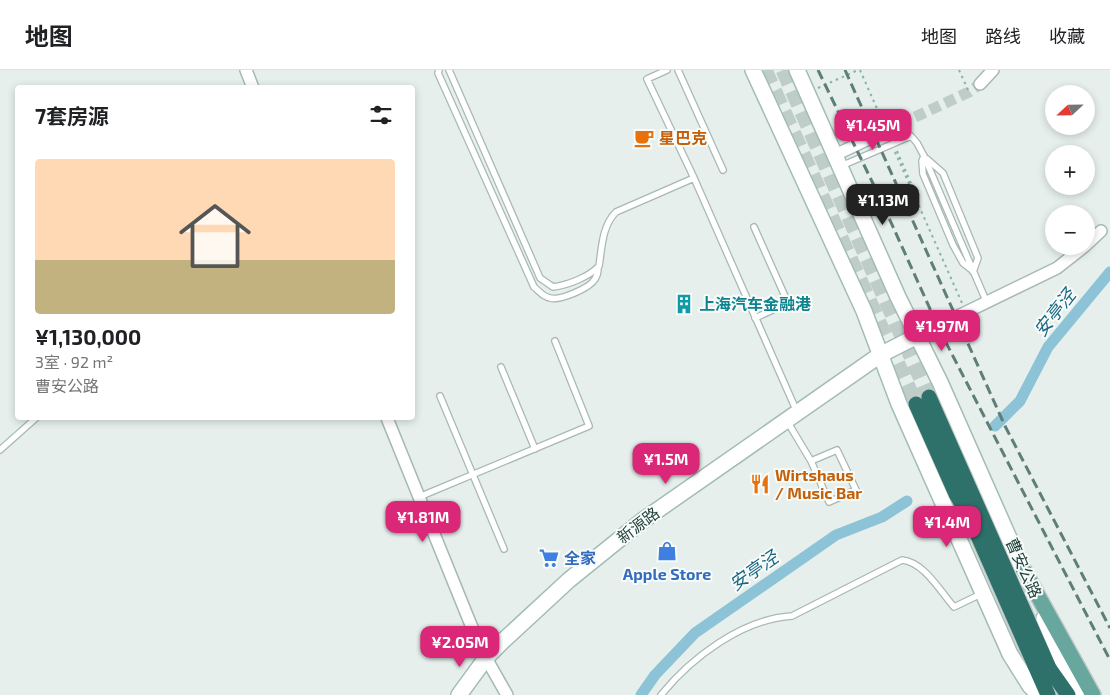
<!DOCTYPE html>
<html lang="zh">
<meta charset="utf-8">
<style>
body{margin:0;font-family:"Exo 2","Noto Sans SC",sans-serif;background:#f2f2f2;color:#202124;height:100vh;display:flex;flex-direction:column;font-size:19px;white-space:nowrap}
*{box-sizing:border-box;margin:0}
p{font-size:16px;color:#757577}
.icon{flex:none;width:28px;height:28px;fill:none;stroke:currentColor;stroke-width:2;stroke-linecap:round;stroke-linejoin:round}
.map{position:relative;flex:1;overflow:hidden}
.side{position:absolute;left:15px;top:15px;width:400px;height:335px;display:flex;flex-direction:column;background:#fff;border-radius:5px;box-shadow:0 2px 8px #0003}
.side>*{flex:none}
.needle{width:32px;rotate:248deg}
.tools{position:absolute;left:1045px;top:15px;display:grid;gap:10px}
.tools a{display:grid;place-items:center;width:50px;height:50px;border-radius:50%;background:#fff;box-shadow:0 2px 8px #0003;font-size:25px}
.price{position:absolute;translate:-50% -42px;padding:0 11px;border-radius:10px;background:#db2777;color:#fff;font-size:16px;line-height:32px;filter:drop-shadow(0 1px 2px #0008)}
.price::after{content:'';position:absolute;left:50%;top:30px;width:15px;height:11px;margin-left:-8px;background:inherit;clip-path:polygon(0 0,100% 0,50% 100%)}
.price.active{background:#222;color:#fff}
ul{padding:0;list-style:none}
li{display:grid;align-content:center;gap:10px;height:265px;padding:0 20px}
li+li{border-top:1px solid #e0e0e0}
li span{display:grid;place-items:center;height:155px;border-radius:5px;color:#555}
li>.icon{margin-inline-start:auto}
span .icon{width:90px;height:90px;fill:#fffc;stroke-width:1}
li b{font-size:21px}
h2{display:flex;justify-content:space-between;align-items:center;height:60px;padding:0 20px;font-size:21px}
header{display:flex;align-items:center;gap:30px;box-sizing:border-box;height:70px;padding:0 25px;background:#fff;border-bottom:1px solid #e0e0e0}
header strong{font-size:24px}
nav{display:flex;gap:28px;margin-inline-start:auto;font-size:18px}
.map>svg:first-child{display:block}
</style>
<header>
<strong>地图</strong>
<nav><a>地图</a><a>路线</a><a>收藏</a></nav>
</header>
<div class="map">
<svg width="1110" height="625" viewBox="0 0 1110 625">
<rect width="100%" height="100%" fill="#e6efec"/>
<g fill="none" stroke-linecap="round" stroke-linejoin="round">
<!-- canal -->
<path stroke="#8cc3d6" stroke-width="11" d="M995 356 1020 331 1048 277 1110 202
M641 625 655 605 695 563 836 465 882 447 907 431"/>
<!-- street-tunnel -->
<path stroke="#bfcdc9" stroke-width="11" stroke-dasharray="11 5.5" stroke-linecap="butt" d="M900 54 969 22 980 14"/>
<!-- highway-tunnel -->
<path stroke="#bfcdc9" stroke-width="15" stroke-dasharray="15 8" stroke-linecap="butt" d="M765 0 916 334
M783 0 929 327"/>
<defs>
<path id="lane" d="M439 0 438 3 534 217C539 221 543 227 550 228 560 231 590 218 595 209 597 206 598 201 598 198
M449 0 537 201 540 208 553 217C568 215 589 207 599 196 602 177 602 156 616 142L694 108 647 9 667 0
M678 0 723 100
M924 86 922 91 923 104 953 175 963 193 972 200
M927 89 943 103 978 188 973 202
M841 96 911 66 917 73 924 86 987 233
M694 108 797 342
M754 157 788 233 755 248
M501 297 535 379
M440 326 504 479
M787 351 811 391 829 432 856 420 837 380 811 391
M0 380 36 348
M419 427 589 356 555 271
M661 625C691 588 742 549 792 546L902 490C924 492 940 521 954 537L981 524"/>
<path id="street" d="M246 0 253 18
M980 14 993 0
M835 85 900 54
M1086 175 1101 161
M917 266 1057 198 1085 176
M387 348 471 555 486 588 507 625"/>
<path id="secondary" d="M753 0 864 241 899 334 1010 584 1030 616 1039 625
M797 0 898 227 940 312 1028 511
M1044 548 1077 625
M459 625 486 588 503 571 569 510 642 451 880 285 917 266"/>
<path id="primary" d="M1023 499 1093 625"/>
<path id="highway" d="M929 327 1049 598 1068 625
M916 334 956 424 971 450 1048 625"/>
</defs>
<!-- lane casing -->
<use href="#lane" stroke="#a8b8b4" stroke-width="8"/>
<!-- street casing -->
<use href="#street" stroke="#a8b8b4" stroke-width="14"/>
<!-- secondary casing -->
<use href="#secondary" stroke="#a3bcb5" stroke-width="18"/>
<!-- primary casing -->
<use href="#primary" stroke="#c1cac9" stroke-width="18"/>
<!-- highway casing -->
<use href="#highway" stroke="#c1cac9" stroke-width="18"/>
<!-- path -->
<path stroke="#84b4aa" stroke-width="2" stroke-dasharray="2.5 4" stroke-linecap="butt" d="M860 0 882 50
M959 0 969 22
M818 18 858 0
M879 40 883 49
M897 81 913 118 911 119
M895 82 962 233"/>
<!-- lane -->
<use href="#lane" stroke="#fff" stroke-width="5.5"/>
<!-- street -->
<use href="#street" stroke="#fff" stroke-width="11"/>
<!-- secondary -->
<use href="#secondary" stroke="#fff" stroke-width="15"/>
<!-- primary -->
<use href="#primary" stroke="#68a79d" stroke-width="15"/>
<!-- highway -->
<use href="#highway" stroke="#2d716a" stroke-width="15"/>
<!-- rail -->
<path stroke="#5e7e78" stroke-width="3" stroke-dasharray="10 5" stroke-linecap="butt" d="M818 0 880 128 940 261 1110 590
M845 0 1005 356 1110 558"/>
</g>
<!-- icons -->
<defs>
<symbol id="cafe-bare" viewBox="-9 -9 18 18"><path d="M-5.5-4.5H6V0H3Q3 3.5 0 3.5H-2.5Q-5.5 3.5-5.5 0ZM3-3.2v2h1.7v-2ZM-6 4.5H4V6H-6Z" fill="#e8710a" stroke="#f7fbf9" stroke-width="2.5" paint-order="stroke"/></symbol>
<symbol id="building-bare" viewBox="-9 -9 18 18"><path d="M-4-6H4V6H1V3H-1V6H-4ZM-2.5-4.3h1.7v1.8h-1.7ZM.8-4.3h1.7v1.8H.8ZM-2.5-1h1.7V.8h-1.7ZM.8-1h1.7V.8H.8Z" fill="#0f9aa8" stroke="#f7fbf9" stroke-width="2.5" paint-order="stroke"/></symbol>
<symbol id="restaurant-bare" viewBox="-9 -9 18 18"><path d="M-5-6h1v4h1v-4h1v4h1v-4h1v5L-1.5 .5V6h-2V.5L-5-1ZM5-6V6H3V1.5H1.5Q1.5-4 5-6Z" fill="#e8710a" stroke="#f7fbf9" stroke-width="2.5" paint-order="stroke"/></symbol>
<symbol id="shop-bare" viewBox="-9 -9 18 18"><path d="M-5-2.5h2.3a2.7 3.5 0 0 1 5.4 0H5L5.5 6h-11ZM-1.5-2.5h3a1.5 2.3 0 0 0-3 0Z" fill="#3f7fe0" stroke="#f7fbf9" stroke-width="2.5" paint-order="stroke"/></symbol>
<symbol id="supermarket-bare" viewBox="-9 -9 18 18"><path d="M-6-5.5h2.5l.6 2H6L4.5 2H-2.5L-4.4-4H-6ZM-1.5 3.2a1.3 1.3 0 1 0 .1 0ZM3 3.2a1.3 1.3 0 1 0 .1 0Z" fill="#3f7fe0" stroke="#f7fbf9" stroke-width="2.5" paint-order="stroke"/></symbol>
</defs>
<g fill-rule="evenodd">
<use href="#cafe-bare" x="630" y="54" width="28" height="28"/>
<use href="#building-bare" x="670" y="220" width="28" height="28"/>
<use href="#restaurant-bare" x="746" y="400" width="28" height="28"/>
<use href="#shop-bare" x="653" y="467" width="28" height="28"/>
<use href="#supermarket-bare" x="535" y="474" width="28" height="28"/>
</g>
<g text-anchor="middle" stroke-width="4" stroke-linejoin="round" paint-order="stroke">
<!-- food labels -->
<g font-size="16" font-weight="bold" fill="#c56008" stroke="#f7fbf9" text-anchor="start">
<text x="659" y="74">星巴克</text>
<text x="775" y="411">Wirtshaus<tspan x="775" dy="18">/ Music Bar</tspan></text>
</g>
<!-- culture labels -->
<g font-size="16" font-weight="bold" fill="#0d838f" stroke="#f7fbf9" text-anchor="start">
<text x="699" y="240">上海汽车金融港</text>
</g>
<!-- street labels -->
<g font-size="16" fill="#23433d" stroke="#f7fbf9">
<text transform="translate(638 455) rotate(-37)" y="6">新源路</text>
<text transform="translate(1024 498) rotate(66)" y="6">曹安公路</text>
</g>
<!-- shop labels -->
<g font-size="16" font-weight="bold" fill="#366cbe" stroke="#f7fbf9" text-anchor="start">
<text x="564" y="494">全家</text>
<text x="667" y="510" text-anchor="middle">Apple Store</text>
</g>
<!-- water labels -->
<g font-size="18" font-style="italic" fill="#196783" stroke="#f7fbf9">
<text transform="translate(1055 243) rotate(-52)" y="6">安亭泾</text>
<text transform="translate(754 501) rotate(-35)" y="6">安亭泾</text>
</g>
</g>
</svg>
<div class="tools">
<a><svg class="needle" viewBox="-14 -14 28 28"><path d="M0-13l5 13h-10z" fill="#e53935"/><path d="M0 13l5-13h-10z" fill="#757577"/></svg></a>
<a>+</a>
<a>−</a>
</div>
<b class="price" style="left:873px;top:81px">¥1.45M</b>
<b class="price active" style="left:883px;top:156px">¥1.13M</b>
<b class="price" style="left:942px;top:282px">¥1.97M</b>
<b class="price" style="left:666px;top:415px">¥1.5M</b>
<b class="price" style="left:423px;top:473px">¥1.81M</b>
<b class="price" style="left:947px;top:478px">¥1.4M</b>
<b class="price" style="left:460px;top:598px">¥2.05M</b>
<section class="side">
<h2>7套房源<svg class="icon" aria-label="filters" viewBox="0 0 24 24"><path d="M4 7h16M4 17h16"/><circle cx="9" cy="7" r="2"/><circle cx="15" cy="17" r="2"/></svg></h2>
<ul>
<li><span style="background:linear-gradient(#ffd9b3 65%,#c2b280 0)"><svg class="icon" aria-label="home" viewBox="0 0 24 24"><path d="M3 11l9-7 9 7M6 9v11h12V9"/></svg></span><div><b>¥1,130,000</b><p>3室 · 92 m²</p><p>曹安公路</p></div></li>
</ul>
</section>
</div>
